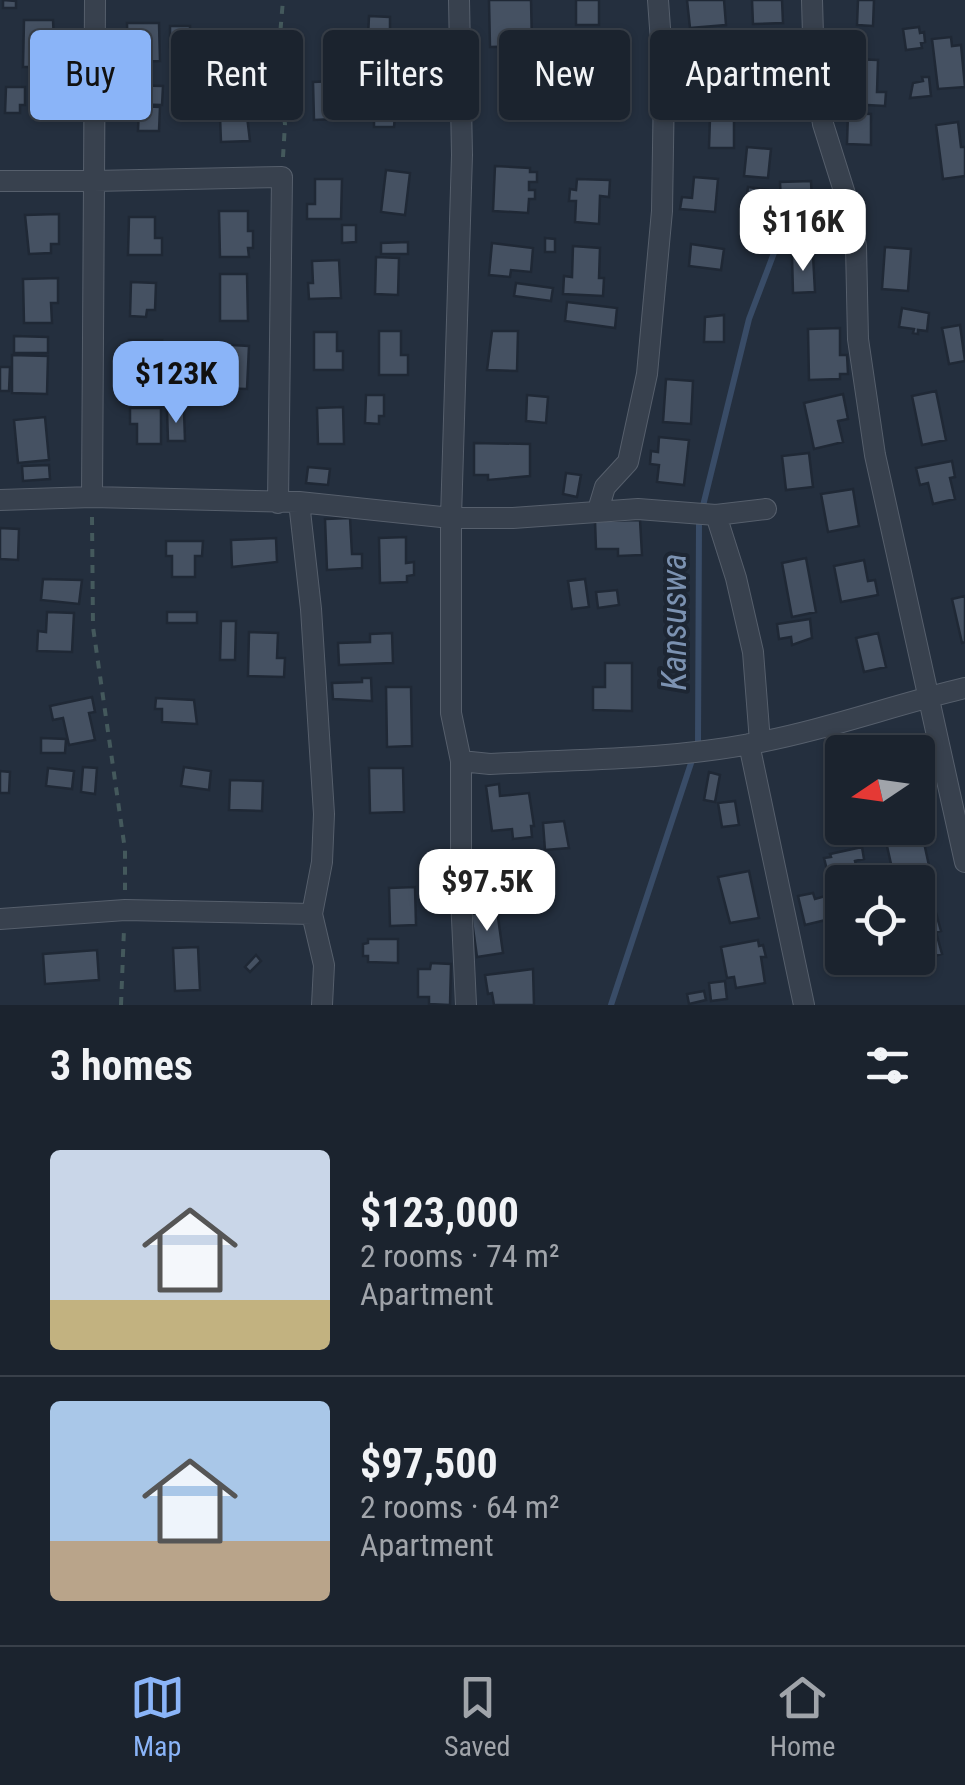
<!DOCTYPE html>
<meta charset="utf-8">
<style>
body{margin:0;font-family:"Roboto Condensed",sans-serif;background:#242b36;color:#f1f3f6;height:100vh;display:flex;flex-direction:column;font-size:38px;white-space:nowrap}
*{box-sizing:border-box;margin:0}
p{font-size:32px;color:#a0a4aa}
.icon{flex:none;width:55px;height:55px;fill:none;stroke:currentColor;stroke-width:2;stroke-linecap:round;stroke-linejoin:round}
.map{position:relative;height:1005px;overflow:hidden}
.panel{display:flex;flex-direction:column;background:#1b232e;flex:1}
.panel>*{flex:none}
.hud{position:absolute;left:30px;top:30px;width:905px;height:90px;display:flex;gap:20px}
.needle{width:65px;rotate:257deg}
.controls{position:absolute;left:825px;top:735px;display:grid;gap:20px}
.controls a{display:grid;place-items:center;width:110px;height:110px;border-radius:10px;background:#1b232e;box-shadow:0 2px 8px #0004,0 0 0 2px #39404a;font-size:50px}
.price{position:absolute;translate:-50% -85px;padding:0 22px;border-radius:20px;background:#fff;color:#222;font-size:32px;line-height:65px;filter:drop-shadow(0 2px 5px #0008)}
.price::after{content:'';position:absolute;left:50%;top:60px;width:30px;height:22px;margin-left:-15px;background:inherit;clip-path:polygon(0 0,100% 0,50% 100%)}
.price.current{background:#8ab4f8;color:#111}
ul{padding:0;list-style:none}
li{display:flex;align-items:center;gap:30px;height:250px;padding:0 50px}
li+li{border-top:2px solid #39404a}
li span{display:grid;place-items:center;flex:none;width:280px;height:200px;border-radius:10px;color:#555}
li>.icon{margin-inline-start:auto}
span .icon{width:120px;height:120px;fill:#fffc;stroke-width:1}
li b{font-size:42px}
h2{display:flex;justify-content:space-between;align-items:center;height:120px;padding:0 50px;font-size:42px}
.chip{padding:0 35px;border-radius:10px;background:#1b232e;box-shadow:0 2px 8px #0004,0 0 0 2px #39404a;font-size:35px;line-height:90px}
.chip.current{background:#8ab4f8;color:#111}
.tab-bar{display:flex;justify-content:space-around;align-items:center;height:140px;border-top:2px solid #39404a;background:#1b232e;font-size:28px;color:#a0a4aa}
.tab-bar a{display:grid;justify-items:center;gap:5px}
.tab-bar .current{color:#8ab4f8}
.map>svg:first-child{display:block}
</style>
<div class="map">
<svg width="965" height="1005" viewBox="0 0 965 1005">
<rect width="100%" height="100%" fill="#242f3e"/>
<g fill="none" stroke-linecap="round" stroke-linejoin="round">
<!-- stream -->
<path stroke="#394c67" stroke-width="6" d="M611 1005 698 742 699 522 749 319 780 237"/>
</g>
<!-- building -->
<path fill="#455162" stroke="#1f2835" stroke-width="2.5" d="M3 0 16 1V8H3Z
M489 0H531L532 46 490 47Z
M576 0H599V25H576Z
M687 0H724L726 25 690 28Z
M752 0H782L783 23 753 24Z
M858 0H874L873 26 857 25Z
M369 16 390 17V35L402 36 401 55H389V60H367Z
M24 20H53L55 62H40V67H23Z
M127 23H159L160 61 128 62Z
M170 26H190V47H170Z
M919 27 920 33 924 32 925 42 921 43 922 48 906 50 903 29Z
M748 35 750 64 736 65 735 36Z
M951 37 952 46 961 45 965 87 938 89 932 39Z
M194 51 214 52 213 79H194Z
M174 52 189 53V73H173Z
M851 59 878 60 877 92H886L885 106 849 104Z
M747 66 748 84 737 85 736 67Z
M374 77H398L394 127H374Z
M922 77H929L931 96 910 98 913 83 923 81Z
M410 78 428 79 427 91 409 90Z
M334 81V86H355V106H335L336 119 314 120 313 82Z
M525 81 527 102 504 103 502 82Z
M122 85 163 86 162 105 122 104Z
M6 87H25V105H20V113H5Z
M244 91 250 141 221 142 219 92Z
M139 106 160 107 159 131H138Z
M848 113 871 114V145L847 144Z
M734 117V148H709L710 118Z
M958 122 961 147H965V176L943 179 936 125Z
M747 147 771 149 768 178 744 176Z
M495 166 530 168V172H537V182H529V190H535V199H529L528 213 493 211Z
M386 170 410 173 405 215 381 212Z
M694 177 718 179 715 212 680 209 682 197 692 198Z
M315 179H342L341 219H307V204H315Z
M577 179 610 180 609 197 600 196 599 224 575 222 576 201H569L570 189 576 190Z
M811 181 812 202 781 204 780 182Z
M748 187 775 191 772 212H777L775 232 769 231V235L742 231Z
M219 211H248V231H253V248H248L249 257H220Z
M59 214V244H51V253L29 254 25 215Z
M129 217H155V238H162V255H128Z
M342 225H356V242L342 243Z
M545 238 555 239V252H545Z
M408 242V254H381V243Z
M492 243 533 248 531 272 511 270 510 277 489 275Z
M691 244 724 249 721 270 689 266Z
M573 246 600 248 599 278H604L603 296 563 294 564 276 572 277Z
M885 247 911 249 908 291 882 289Z
M813 255 815 292 793 293 792 256Z
M376 257 399 258 398 295 375 294Z
M339 260 341 298 309 299 308 283H313L312 261Z
M220 274H247L248 321H220Z
M58 278V303H51L52 323H24L23 279Z
M131 282 156 283 155 310H147L146 317 130 316Z
M516 283 553 288 551 301 514 296Z
M567 302 617 308 615 328 565 321Z
M902 308 929 313 927 331 918 330V334L913 333 914 329 899 327Z
M724 315V342H704L705 317Z
M960 325 965 361 949 364 942 328Z
M840 328V355H847L848 374H840V379L809 380 808 329Z
M379 331H401V355H408V375H379Z
M492 331H518L517 371 487 370Z
M314 332H337V351H343V370H314Z
M14 336 48 337V353H14Z
M129 340H162L161 397 129 396Z
M214 344 249 346 247 389 212 388Z
M12 355 48 356 47 394 12 393Z
M0 367H10L9 391H0Z
M666 379 693 381 691 424 663 422Z
M936 391 946 440 922 445 912 396Z
M843 394 848 419 838 421 843 442 814 449 804 403Z
M366 395H384V416H379V424L365 423Z
M527 395 548 397 546 423 526 421Z
M343 407 344 444H318L317 408Z
M130 408H161V444H137V424H130Z
M167 410H184L185 441H168Z
M45 417 49 460 18 463 14 420Z
M659 437 689 440 684 485 657 482 659 465 650 464 651 451 658 452Z
M474 443 530 444V476L488 480V475H474Z
M809 453 813 487 786 490 782 456Z
M952 461 955 477 950 478 955 499 933 504 928 483 920 485 916 468Z
M49 465 50 479 23 481 22 466Z
M308 467 330 469 328 485 306 483Z
M566 473 581 475 577 497 563 494Z
M853 489 859 526 828 532 821 494Z
M350 518 352 554H362V568L327 570 325 519Z
M640 520 642 555 618 556V549H596L595 521Z
M0 528 19 529 18 560 0 559Z
M406 537V563L414 562V575L407 576V582L380 583 379 538Z
M276 538 277 562 232 567 231 540Z
M166 541H203L202 556H195V577H172V556H166Z
M806 558 816 612 792 617 782 563Z
M864 560 868 581 875 580 878 595 841 602 834 566Z
M43 579 82 580 79 604 41 600Z
M585 579 589 607 572 609 568 581Z
M617 590 619 605 598 608 596 592Z
M965 596V642L962 643 952 599Z
M47 612 74 613 72 652 37 651 38 631 46 632Z
M167 612H197V623H167Z
M810 619 812 638 792 645 791 637 779 639 777 624Z
M221 621H236L235 660H220Z
M249 632 278 633 277 658H285L284 677 248 676Z
M392 633 393 663 339 665 338 643 370 642V634Z
M878 633 886 667 864 672 856 638Z
M605 663H632V711L593 710V687H605Z
M362 678H371L372 701 333 699 332 683 362 682Z
M386 687H411L412 746 387 747Z
M92 697 95 712 89 713 95 740 69 745 63 718 53 720 50 706Z
M156 698 194 700 197 724 162 722V709H155Z
M41 738 66 739 65 753H41Z
M895 741 898 752H868L867 747Z
M83 767 97 768 95 794 81 792Z
M184 767 211 771 209 790 181 786Z
M48 768 74 771 72 789 46 786Z
M369 768H403L404 812 370 813Z
M0 771 10 772 9 793H0Z
M709 772 720 775 715 802 704 800Z
M230 780 263 781 262 811 229 810Z
M499 784 500 796 529 793 534 826H531L532 837 513 839 512 829 492 831 486 786Z
M735 801 739 825 722 827 718 803Z
M564 821 569 848 545 850 543 823Z
M923 838 933 884 918 888V882H895L887 846Z
M862 847 864 859 855 861 860 882H842V898L839 899 834 873 828 874 824 858 831 857 830 854Z
M486 851 487 858 467 859V852Z
M749 871 759 918 730 923 718 877Z
M415 887 416 925 390 926 389 888Z
M813 893 815 899 829 895 834 918 805 925 798 896Z
M497 910 503 953 477 957 471 914Z
M936 913 941 931 936 932 942 954 921 960 918 918Z
M842 923V943L836 945 832 926Z
M368 939H398V963L368 962V956H363V944L368 943Z
M758 940 759 946 763 945 766 957H761L765 983 736 988 734 977 727 978 721 947Z
M198 947 200 990 175 991 173 948Z
M97 950 99 980 45 984 43 954Z
M256 955 261 961 250 972 245 967Z
M431 963 451 964 450 1005 429 1004V997H418V969H430Z
M533 969 534 1005H494L492 993 488 994 485 975Z
M725 981 727 999 711 1001 709 983Z
M704 991 706 1000 689 1004 687 994Z"/>
<g fill="none" stroke-linecap="round" stroke-linejoin="round">
<defs>
<path id="minor" d="M459 0 462 155 451 518V713L461 761V897L466 1005
M812 0 814 71 823 124 845 194 856 246 858 339 875 455 965 862
M0 181H94L95 0
M92 497 94 181 282 177 278 503
M0 500 92 497 299 502 451 518H513L638 509 716 515 766 509
M299 502 311 609 324 814 322 862 312 914 324 965 322 1005
M598 510 605 487 628 462 647 374 662 211 664 84 658 0
M716 515 736 578 753 652 760 742
M749 744 804 1005
M461 761 490 764C576 759 664 760 750 744 823 731 893 705 965 688
M0 919 125 910 312 914"/>
</defs>
<!-- minor casing -->
<use href="#minor" stroke="#565f6c" stroke-width="22"/>
<!-- path -->
<path stroke="#44595c" stroke-width="4" stroke-dasharray="8 8" stroke-linecap="butt" d="M283 157 285 124 277 71 283 0
M92 517 93 627 125 850V890
M121 1005 124 929"/>
<!-- minor -->
<use href="#minor" stroke="#38414e" stroke-width="20"/>
</g>
<g text-anchor="middle" stroke-width="8" stroke-linejoin="round" paint-order="stroke">
<!-- water labels -->
<g font-size="35" font-style="italic" fill="#7c92b1" stroke="#1d2633">
<text transform="translate(674 622) rotate(-90)" y="12">Kansuswa</text>
</g>
</g>
</svg>
<div class="controls">
<a><svg class="needle" viewBox="-14 -14 28 28"><path d="M0-13l5 13h-10z" fill="#e53935"/><path d="M0 13l5-13h-10z" fill="#a0a4aa"/></svg></a>
<a><svg class="icon" aria-label="locate" viewBox="0 0 24 24"><circle cx="12" cy="12" r="6"/><path d="M12 2v4M12 18v4M2 12h4M18 12h4"/></svg></a>
</div>
<b class="price" style="left:803px;top:274px">$116K</b>
<b class="price current" style="left:176px;top:426px">$123K</b>
<b class="price" style="left:487px;top:934px">$97.5K</b>
<div class="hud">
<a class="chip current">Buy</a>
<a class="chip">Rent</a>
<a class="chip">Filters</a>
<a class="chip">New</a>
<a class="chip">Apartment</a>
</div>
</div>
<section class="panel">
<h2>3 homes<svg class="icon" aria-label="filters" viewBox="0 0 24 24"><path d="M4 7h16M4 17h16"/><circle cx="9" cy="7" r="2"/><circle cx="15" cy="17" r="2"/></svg></h2>
<ul>
<li><span style="background:linear-gradient(#c9d6e8 75%,#c2b280 0)"><svg class="icon" aria-label="home" viewBox="0 0 24 24"><path d="M3 11l9-7 9 7M6 9v11h12V9"/></svg></span><div><b>$123,000</b><p>2 rooms · 74 m²</p><p>Apartment</p></div></li>
<li><span style="background:linear-gradient(#a9c7e8 70%,#b9a48a 0)"><svg class="icon" aria-label="home" viewBox="0 0 24 24"><path d="M3 11l9-7 9 7M6 9v11h12V9"/></svg></span><div><b>$97,500</b><p>2 rooms · 64 m²</p><p>Apartment</p></div></li>
</ul>
</section>
<nav class="tab-bar">
<a class="current"><svg class="icon" aria-label="map" viewBox="0 0 24 24"><path d="M3 6l6-2 6 2 6-2v14l-6 2-6-2-6 2zM9 4v14M15 6v14"/></svg>Map</a>
<a><svg class="icon" aria-label="saved" viewBox="0 0 24 24"><path d="M7 4h10v16l-5-4-5 4z"/></svg>Saved</a>
<a><svg class="icon" aria-label="home" viewBox="0 0 24 24"><path d="M3 11l9-7 9 7M6 9v11h12V9"/></svg>Home</a>
</nav>
